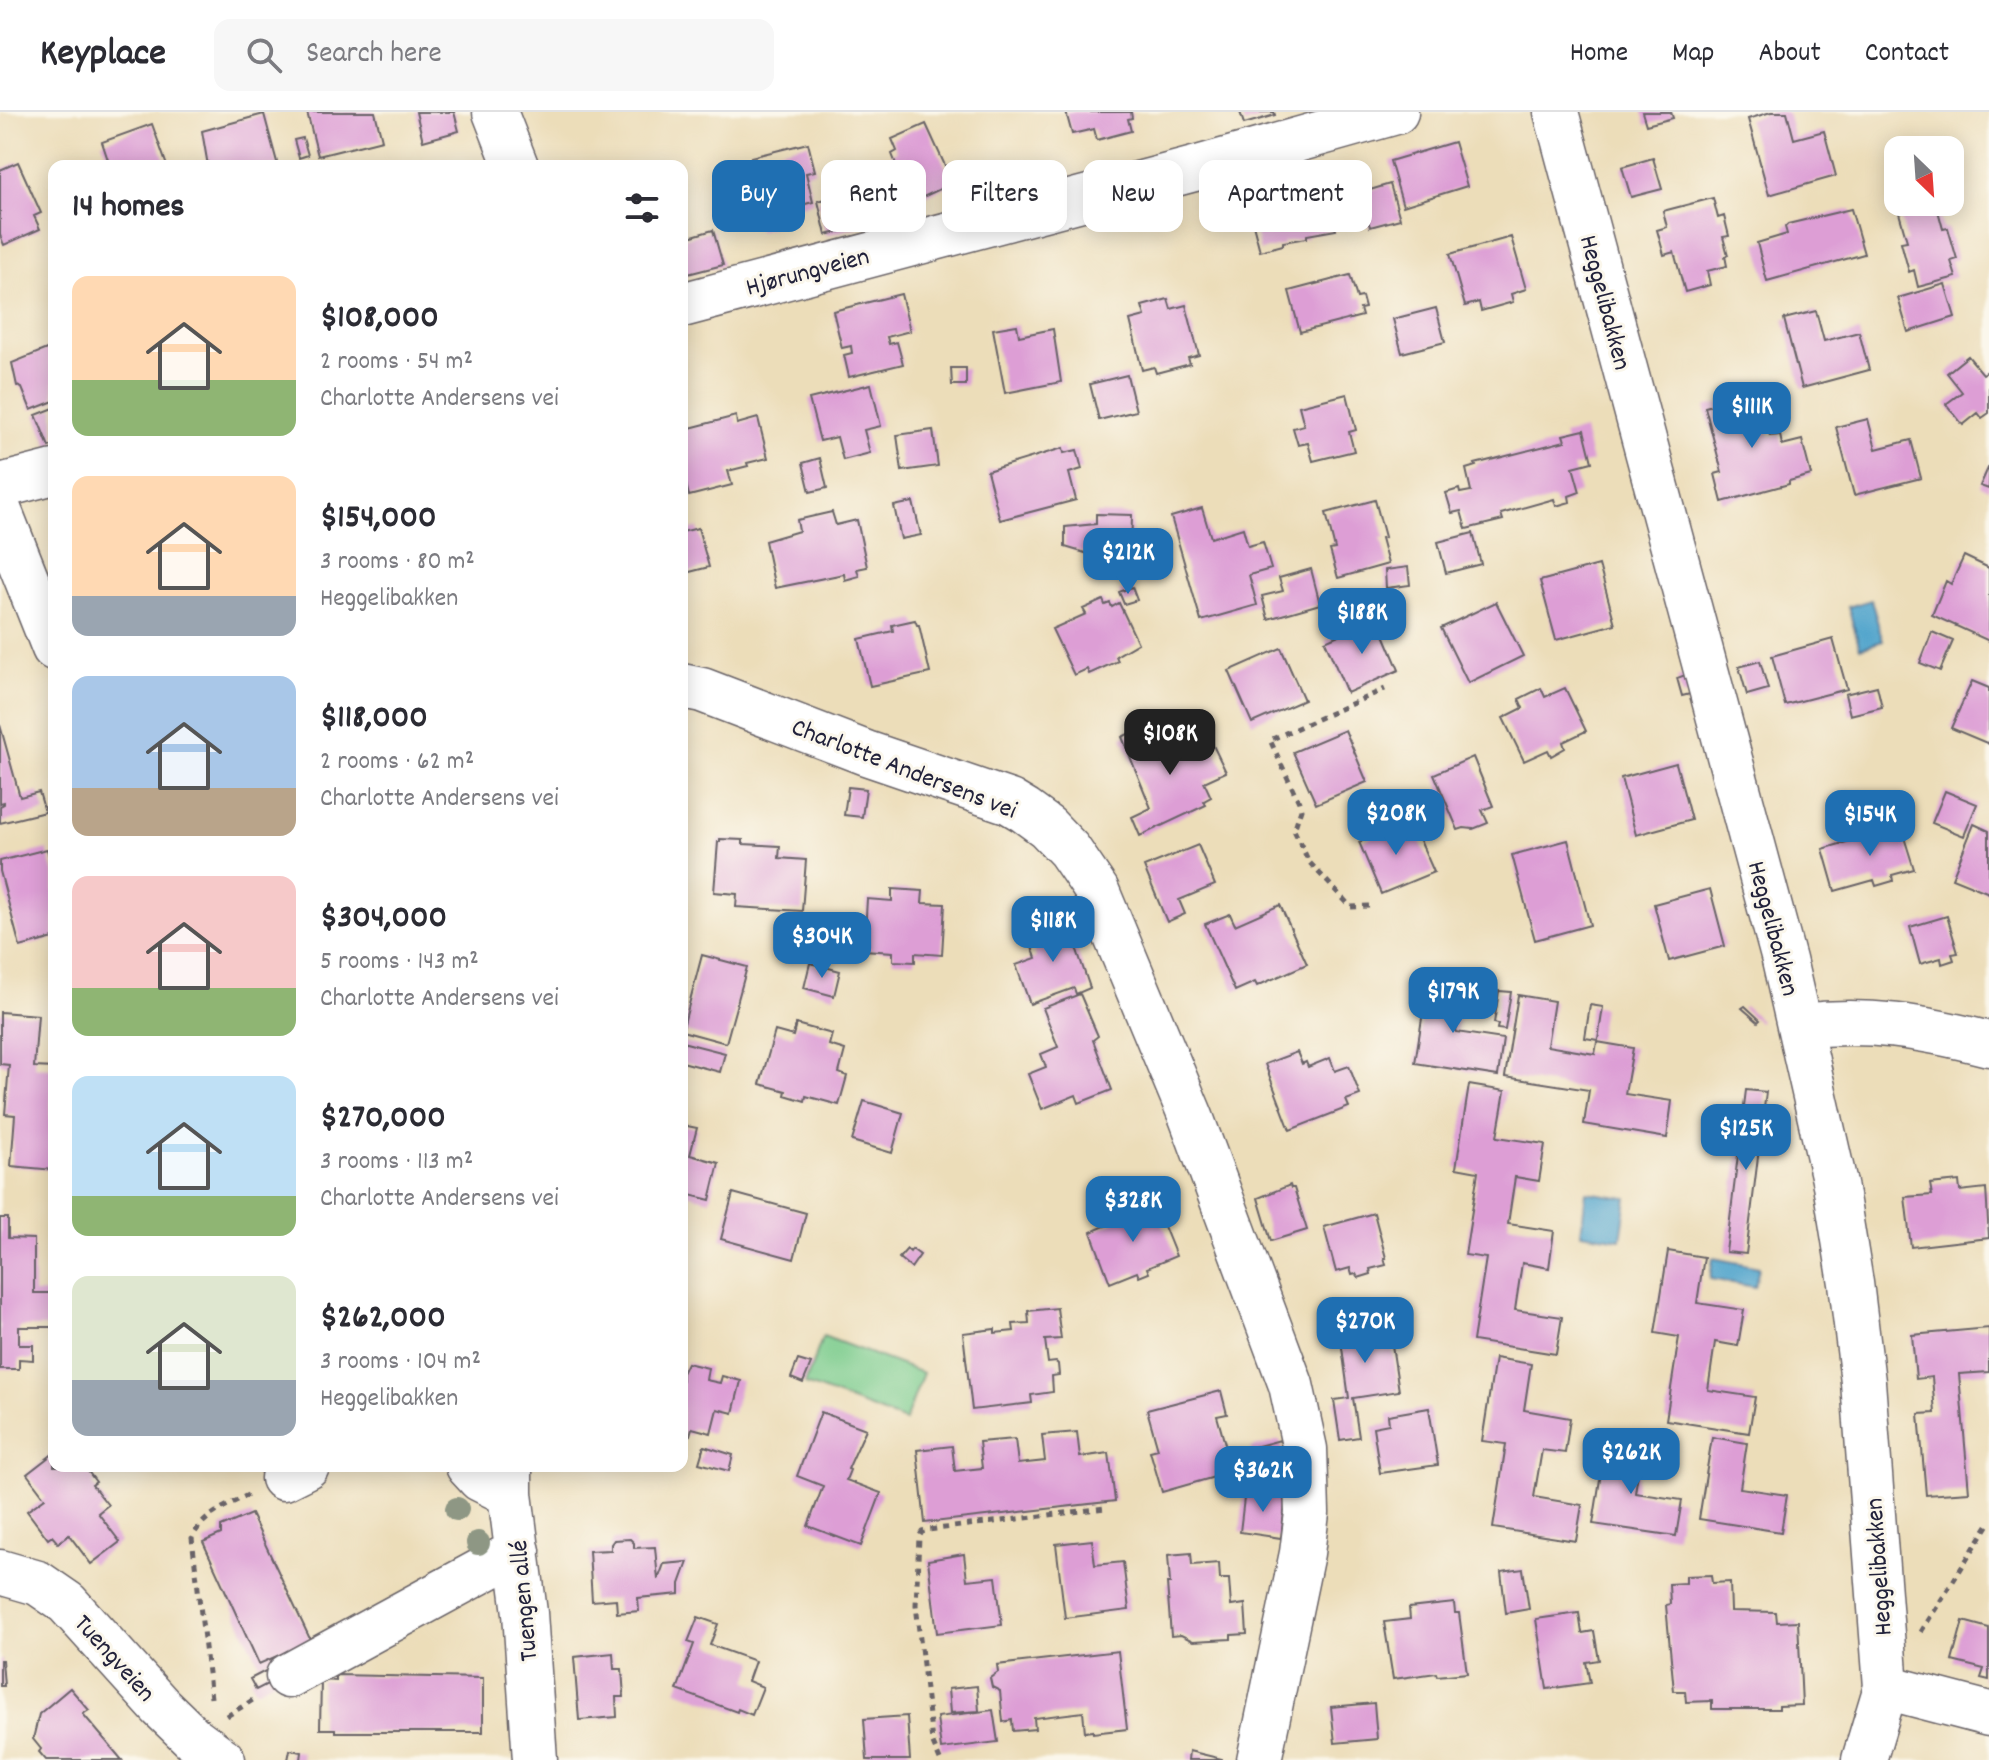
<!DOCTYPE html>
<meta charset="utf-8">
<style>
body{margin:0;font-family:Dekko,sans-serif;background:#f7f7f7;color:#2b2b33;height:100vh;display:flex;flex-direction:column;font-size:30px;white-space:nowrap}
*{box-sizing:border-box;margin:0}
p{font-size:26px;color:#7c7c81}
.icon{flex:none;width:44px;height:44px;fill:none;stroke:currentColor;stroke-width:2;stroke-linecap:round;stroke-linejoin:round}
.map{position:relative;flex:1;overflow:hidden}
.sheet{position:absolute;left:48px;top:48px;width:640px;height:1312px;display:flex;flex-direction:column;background:#fff;border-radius:16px;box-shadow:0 4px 20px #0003}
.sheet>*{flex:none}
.hud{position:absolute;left:712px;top:48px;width:760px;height:72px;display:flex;gap:16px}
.needle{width:52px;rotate:155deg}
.fabs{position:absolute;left:1884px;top:24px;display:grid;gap:16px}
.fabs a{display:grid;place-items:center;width:80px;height:80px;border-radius:16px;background:#fff;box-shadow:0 4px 20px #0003;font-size:40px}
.price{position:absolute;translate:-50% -68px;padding:0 18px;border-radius:16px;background:#1f6fb2;color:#fff;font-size:26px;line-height:52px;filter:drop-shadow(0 2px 4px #0008)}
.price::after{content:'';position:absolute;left:50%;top:48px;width:24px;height:18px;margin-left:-12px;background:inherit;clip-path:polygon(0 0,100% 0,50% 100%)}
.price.on{background:#222;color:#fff}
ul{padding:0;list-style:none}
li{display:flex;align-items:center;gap:24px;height:200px;padding:0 24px}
li span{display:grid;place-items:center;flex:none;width:224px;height:160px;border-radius:16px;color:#555}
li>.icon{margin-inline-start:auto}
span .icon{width:96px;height:96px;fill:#fffc;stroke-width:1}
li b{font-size:34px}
h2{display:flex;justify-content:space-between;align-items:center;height:96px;padding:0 24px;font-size:34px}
.tag{padding:0 28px;border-radius:16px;background:#fff;box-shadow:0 4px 20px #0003;font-size:28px;line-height:72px}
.tag.on{background:#1f6fb2;color:#fff}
header{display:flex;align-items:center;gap:48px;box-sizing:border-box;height:112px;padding:0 40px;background:#fff;border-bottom:2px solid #e1e1e2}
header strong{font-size:38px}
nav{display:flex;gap:44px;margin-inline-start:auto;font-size:28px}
.search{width:560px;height:72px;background:#f7f7f7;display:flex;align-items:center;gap:20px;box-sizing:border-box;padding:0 28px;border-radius:16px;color:#7c7c81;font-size:30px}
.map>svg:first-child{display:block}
</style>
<header>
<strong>Keyplace</strong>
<div class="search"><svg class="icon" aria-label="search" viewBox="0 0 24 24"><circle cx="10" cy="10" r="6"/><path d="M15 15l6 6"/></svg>Search here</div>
<nav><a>Home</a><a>Map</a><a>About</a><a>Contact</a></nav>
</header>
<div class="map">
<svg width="1989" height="1648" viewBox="0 0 1989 1648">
<rect width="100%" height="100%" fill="#fbf7ec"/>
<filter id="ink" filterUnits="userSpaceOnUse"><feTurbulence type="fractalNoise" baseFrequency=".0125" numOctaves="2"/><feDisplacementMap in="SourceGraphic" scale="16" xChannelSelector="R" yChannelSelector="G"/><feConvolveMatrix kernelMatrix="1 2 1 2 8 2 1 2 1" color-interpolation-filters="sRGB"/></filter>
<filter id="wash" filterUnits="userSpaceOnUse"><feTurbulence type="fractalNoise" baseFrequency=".006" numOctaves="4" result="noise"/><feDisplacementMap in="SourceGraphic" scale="32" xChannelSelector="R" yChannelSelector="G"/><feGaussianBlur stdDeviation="1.8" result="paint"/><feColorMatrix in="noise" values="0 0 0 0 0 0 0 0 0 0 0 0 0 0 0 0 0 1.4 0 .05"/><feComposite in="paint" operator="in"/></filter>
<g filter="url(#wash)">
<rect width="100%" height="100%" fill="#ecddb9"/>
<!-- green -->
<path fill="#7ccc8d" stroke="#4f7764" stroke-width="2" d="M823 1224 923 1261 905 1309 805 1272Z"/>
<!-- water -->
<path fill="#51a4cc" stroke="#3a6384" stroke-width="2" d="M1871 488 1883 529 1860 536 1848 495Z
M1586 1080 1627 1086 1621 1127 1581 1121Z
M1713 1146 1759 1155 1755 1175 1710 1167Z"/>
<g id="blocks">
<!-- building -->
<path fill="#dd9ed5" d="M307 0H375L382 28 318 44Z
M416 0H454L459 19 423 29Z
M1066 0H1131L1132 6 1128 7 1131 19 1097 28 1094 17 1072 22Z
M1240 0H1274L1275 3 1244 12Z
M1642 0H1671L1673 6 1646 13Z
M1771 0H1787L1794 27 1824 19 1836 64 1769 83 1748 7Z
M264 2 278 54H208L202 19Z
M152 12 167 54H110L102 30Z
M926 12 953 71 919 87 904 54 898 57 892 42 897 39 892 27Z
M303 26 308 43 299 46 294 28Z
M1454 30 1467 74 1403 94 1390 49Z
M808 31 815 59 806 61 813 90 775 100 778 113 758 119 755 105 744 109 733 65 755 60 751 45Z
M1653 46 1662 77 1631 85 1622 55Z
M18 50 41 101 34 104 40 117 4 133 0 123V58Z
M1323 68 1336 118 1307 123V126L1283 130V133L1260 139 1247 89 1270 82 1271 86 1277 85 1274 75 1292 70 1295 80 1301 78 1300 75Z
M1390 72 1400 107 1370 115 1360 81Z
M850 81 859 115 826 123 818 89Z
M1713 86 1718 106 1724 104 1729 124 1723 125 1728 143 1725 144 1727 154 1707 159 1710 173 1685 180 1674 140 1664 143 1657 118 1667 115 1663 99Z
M1936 91 1943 117 1948 116 1957 147 1951 149 1956 165 1918 175 1914 158 1909 160 1901 130 1907 129 1899 101Z
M1851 97 1864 142 1767 169 1757 131 1787 122 1785 115 1788 112Z
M713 118 723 153 684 163 682 127Z
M1511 125 1526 177 1511 182 1513 190 1481 199 1479 190 1465 194 1450 142Z
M1350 163 1357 186 1362 185 1365 196 1360 197 1362 204 1300 220 1289 179Z
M1945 172 1955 205 1908 220 1898 186Z
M901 182 910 219 887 225 889 232 897 230 903 252 849 265 844 243 852 241 851 234 842 236 833 199Z
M1168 187 1171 197 1186 193 1199 243 1188 246 1190 252 1156 261 1154 255 1142 258 1130 208 1145 204 1142 194Z
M1436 196 1445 230 1402 241 1393 207Z
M1816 199 1824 229 1859 220 1869 258 1802 276 1784 207Z
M1017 213 1019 224 1053 217 1061 270 1005 281 993 217Z
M54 234V289L31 298 22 276 17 274 12 251Z
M1968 244 1983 262 1989 258V301L1982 306 1978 301 1963 313 1946 292 1962 280 1947 261Z
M951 256H966V273H952Z
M1127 263 1136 299 1099 308 1090 272Z
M871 272 881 314 864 318 870 341 843 348 837 325 820 329 809 287Z
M1758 281 1770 324 1780 323 1782 333 1802 328 1811 363 1789 369V372L1722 390 1715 362 1722 360 1705 295Z
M1347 282 1356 318 1349 320 1354 339 1313 349 1308 331 1298 333 1293 316 1304 313 1299 294Z
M54 296V333L49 335 36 303Z
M736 304 737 312 758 306 768 346 747 351 748 354 728 359 732 373 689 384 682 355V318Z
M1868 307 1876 337 1911 328 1921 366 1854 383 1836 315Z
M933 318 938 354 902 359 897 323Z
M1584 318 1592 350 1573 355 1580 380 1569 384 1570 390 1556 394 1554 387 1501 402 1503 408 1466 417 1461 399 1452 401 1446 381 1459 377 1460 381 1471 379 1466 357 1476 354 1475 352 1565 329 1563 323Z
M1063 336 1064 341 1077 338 1082 357 1069 361 1076 388 1000 408 987 359Z
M820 346 827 376 810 380 803 351Z
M1989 354V377L1980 374Z
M1375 388 1385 425 1381 426 1388 452 1338 466 1330 438 1335 437 1326 401Z
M913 390 921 423 901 427 894 394Z
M1202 396 1211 426 1243 416 1248 434 1263 430 1271 457 1249 463 1257 493 1201 509 1171 405Z
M832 400 836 413 857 408 867 455 857 457 859 464 845 468 844 462 775 476 765 429 799 419 797 408Z
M1096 402 1132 403 1131 445 1095 444 1065 435V415L1096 412Z
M698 416 709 455 682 462V420Z
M1473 421 1481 452 1446 461 1438 430Z
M1964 444 1989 456V529L1932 503 1946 469 1951 472Z
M1599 453 1615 512 1556 528 1540 469Z
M1408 455 1410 473 1386 476 1385 458Z
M1311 457 1320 492 1268 507 1262 484 1283 479 1279 466Z
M1132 475 1137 488 1124 492 1119 480Z
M1103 488 1105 493 1110 491 1112 495 1119 491 1138 531 1116 544 1118 549 1089 562 1087 557 1074 563 1052 517 1086 502 1083 497Z
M1496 490 1523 544 1468 571 1441 516Z
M1377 506 1399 558 1347 581 1325 529Z
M915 508 917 513H919L930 561 870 574 859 527 893 519 892 513Z
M1932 520 1953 529 1940 559 1920 551Z
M1833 527 1847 577 1785 593 1772 544Z
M1281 536 1304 588 1252 611 1229 559Z
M1760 549 1768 577 1747 583 1739 555Z
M1688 562 1694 581 1682 584 1677 566Z
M1972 569 1989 576V632L1951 616Z
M1877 574 1882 595 1850 603 1845 582Z
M1541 576 1545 585 1565 576 1586 619 1563 630 1565 636 1551 644 1548 638 1524 649 1503 606 1523 596 1519 587Z
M1153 610 1167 641 1187 632 1189 637 1210 627 1226 660 1204 670 1211 685 1204 689 1206 693 1140 724 1132 705 1151 696 1122 625Z
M0 613 20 685 39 680 45 700 0 711V694L4 692V690L0 691Z
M1345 618 1367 670 1316 692 1293 640Z
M1473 645 1493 694 1482 698 1488 711 1473 717 1464 716 1458 718 1434 662Z
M1676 651 1691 708 1636 723 1621 666Z
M848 675 866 677 862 705 844 703Z
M1945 679 1977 692 1964 724 1932 711Z
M1898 706 1914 757 1892 763 1893 769 1876 774 1874 768 1835 779 1823 737 1880 720 1878 711Z
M1411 708 1434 760 1381 782 1359 730Z
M1974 712 1989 719V781L1952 766Z
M720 727 743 728V732L780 734 779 746 806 748 802 799 736 795 737 782 714 780 718 730H720Z
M1568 728 1590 813 1535 828 1512 743Z
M1198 733 1215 773 1179 788 1185 802 1167 810 1144 755Z
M47 737 54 761V826L20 835 0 759V749Z
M892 777 923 779 922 791 945 792 942 843 915 841V850L893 849V840L864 838 867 787 892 789Z
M1710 777 1725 834 1669 849 1654 792Z
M1280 793 1307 852 1257 874 1255 870 1235 879 1205 812 1230 802 1235 813Z
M1947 804 1958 841 1952 842 1954 848 1942 852 1941 846 1920 852 1910 815Z
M1066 806 1090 876 1076 882 1074 876 1030 892 1016 853 1036 846 1027 820Z
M702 843 747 855 726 931 682 919Z
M810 851 840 859 834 884 804 876Z
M1428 868 1464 874 1456 920 1503 927 1498 964 1415 951Z
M1499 879 1511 880 1505 918 1497 917 1498 912 1494 911Z
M1080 882 1098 924 1093 928 1112 978 1079 991 1076 983 1042 997 1028 962 1046 955 1041 942 1058 935 1043 896Z
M1518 883 1554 889 1547 934 1595 942 1597 930 1633 936 1625 982 1672 989 1667 1026 1584 1012 1589 978 1505 965Z
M1590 893 1603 895 1598 928 1585 926Z
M1745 894 1760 908 1758 910 1742 896Z
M0 900 38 903 34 955 54 956 50 1005 54 1006V1058L11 1054 15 1003 5 1002 9 953 0 952Z
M796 912 832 922 829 933 845 938 839 961 847 964 839 993 806 984 805 989 785 983 786 979 760 972 775 919 793 924Z
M682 930 725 941 720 960 682 950Z
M1297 940 1302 952 1306 950 1308 955 1330 946 1335 959 1349 954 1360 983 1346 988 1349 995 1290 1018 1265 952Z
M1469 973 1505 979 1497 1025 1545 1032 1539 1069 1515 1065 1508 1112 1554 1119 1549 1156 1522 1151 1515 1198 1562 1205 1556 1242 1473 1229 1486 1146 1465 1143 1478 1060 1456 1056Z
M1746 978 1766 980 1746 1142 1726 1140Z
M864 989 903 1001 892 1041 852 1029Z
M682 1013 697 1016 690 1043 719 1051 710 1088 682 1081Z
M1959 1069 1960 1079 1986 1076 1989 1126 1911 1135 1905 1085 1932 1083 1930 1072Z
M1290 1073 1291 1076H1294L1307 1118 1271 1129 1258 1086Z
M733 1081 806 1101 794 1147 721 1127Z
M1155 1092 1176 1144 1147 1156 1149 1161 1139 1165 1137 1160 1110 1171 1091 1120Z
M1374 1101 1386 1146H1384L1386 1153 1370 1157 1371 1162 1358 1166 1356 1162 1352 1163 1350 1156 1336 1160 1324 1115Z
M0 1106H8V1126L34 1127V1181H54V1215H19V1233H33V1248L19 1247V1257H0Z
M907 1137 910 1140 912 1137 920 1143 911 1156 899 1146Z
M1668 1139 1704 1145 1697 1191 1744 1198 1738 1234 1715 1230 1708 1278 1755 1285 1749 1321 1666 1308 1679 1225 1655 1221Z
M1057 1196 1061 1227 1045 1228 1048 1251 1056 1250 1058 1252 1059 1263 1052 1264 1053 1280 1031 1283 1032 1291 972 1298 963 1221 995 1217V1221L1014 1219 1013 1212 1029 1211 1028 1199Z
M1387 1200 1399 1279 1353 1286 1359 1325 1340 1328 1334 1288 1349 1286 1338 1207Z
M1989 1216V1260L1959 1262 1969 1380 1926 1383 1919 1302 1935 1301 1932 1265 1916 1267 1912 1223Z
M1495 1246 1531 1252 1524 1298 1570 1306 1565 1341 1542 1338 1534 1385 1582 1393 1576 1429 1493 1416 1506 1332 1482 1329Z
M798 1248 811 1252 803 1271 791 1266Z
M687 1251 708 1256 706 1268 720 1271 722 1264 741 1269 733 1301 717 1297 711 1321 692 1316 690 1323 682 1321V1261Z
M1221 1279 1227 1302 1217 1304 1229 1346 1221 1348 1225 1362 1162 1380 1150 1339 1158 1337 1147 1298Z
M1429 1296 1438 1353 1380 1361 1373 1315 1389 1312 1388 1303Z
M821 1300 866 1317 848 1357 850 1358 846 1368 881 1381 861 1434 808 1414 823 1374 797 1364Z
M1077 1320 1080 1345 1109 1341 1115 1389 925 1411 917 1338 952 1334 955 1359 982 1356 979 1330 1015 1327 1018 1352 1045 1349 1042 1323Z
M1712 1325 1747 1331 1740 1376 1787 1383 1781 1420 1699 1407Z
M1280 1328 1289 1364 1247 1374 1240 1346 1253 1343 1251 1336Z
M1606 1329 1642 1335 1635 1381 1682 1388 1676 1424 1593 1412Z
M704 1334 733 1343 729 1359 699 1351Z
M54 1341V1354H84L96 1370 92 1373 108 1393 98 1401 120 1430 91 1452 69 1423 58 1431 52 1424 48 1427 27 1399 45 1386 27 1362Z
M1245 1378 1286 1383 1281 1426 1240 1420Z
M251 1402 311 1529 259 1552 203 1430 221 1422V1415Z
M630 1427 634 1431V1436L655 1435 658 1468 664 1452 688 1450 680 1472V1482L638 1486 639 1499 617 1501 616 1487 592 1489 589 1439 611 1438V1432L614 1428Z
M1092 1428 1095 1453 1123 1450 1129 1498 1065 1506 1056 1432Z
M1191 1441 1192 1453 1219 1451 1220 1467H1229L1231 1494 1245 1492 1247 1522 1231 1523V1527L1193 1529 1181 1523 1171 1524 1167 1471H1170L1168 1443Z
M964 1442 967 1468 996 1465 1002 1513 937 1521 928 1448Z
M1523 1457 1529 1497 1506 1501 1501 1460Z
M1711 1463 1712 1471 1730 1470 1731 1499 1776 1500 1777 1510 1798 1509 1802 1593 1779 1594V1597H1712V1589L1686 1590 1685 1579H1674L1666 1493 1670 1492 1669 1472 1686 1471V1464Z
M1454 1491 1455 1501H1459L1467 1561 1437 1564 1436 1561 1393 1567 1384 1510 1410 1507 1409 1496Z
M1579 1501 1582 1521 1594 1519 1599 1548 1586 1550 1590 1571 1547 1577 1536 1507Z
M698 1505 718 1512 710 1533 755 1549 748 1569 763 1575 752 1603 738 1597 737 1600 677 1578 694 1532 688 1530Z
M1963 1509 1989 1516V1568L1981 1566 1984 1557 1952 1549Z
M1118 1539 1127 1617 1093 1621V1619L1085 1620 1083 1600 1034 1606 1035 1617 1013 1619 1012 1608 1003 1610 1000 1579 992 1575 990 1566 998 1560 997 1553Z
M613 1541 614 1557H622L624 1585H616L617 1605 579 1608 574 1545Z
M0 1548H2L4 1574H0Z
M273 1555 279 1566 256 1578 250 1567Z
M336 1563 483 1566V1620H335V1617H320L321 1568 336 1569Z
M977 1574 979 1599 950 1601 948 1577Z
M70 1576 89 1598 83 1602 122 1648H46L39 1640 41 1637 33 1627 39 1602Z
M1374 1591 1377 1627 1335 1631 1331 1595Z
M993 1598 998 1630 941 1637 937 1605Z
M907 1604 910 1648H867L864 1607Z
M290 1638 302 1640 301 1648H288Z
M1189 1639 1222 1647V1648H1188Z"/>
</g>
</g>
<g filter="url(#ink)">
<use href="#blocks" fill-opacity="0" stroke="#696367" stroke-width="2"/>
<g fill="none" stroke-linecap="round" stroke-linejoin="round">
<defs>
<path id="minor" d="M495 0 516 54
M1556 0 1784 848 1835 1072 1851 1171 1863 1270 1886 1575 1864 1648
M682 193 1198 56 1396 0
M0 374 54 360
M0 400 54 536
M682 574 702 578 866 641 1010 690 1025 699 1047 715 1069 738 1097 779 1191 1005 1291 1273 1305 1337 1307 1401 1302 1441 1259 1648
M1800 914C1868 906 1923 915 1989 932
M468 1354 480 1367 510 1382
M510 1354V1382L525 1501 535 1648
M283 1366 307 1354
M0 1460 38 1471 67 1491 161 1595 192 1625 223 1648
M288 1564 518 1439
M1886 1575 1989 1602"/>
</defs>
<!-- minor casing -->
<use href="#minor" stroke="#696367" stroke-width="47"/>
<!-- path -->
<path stroke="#696367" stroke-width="5" stroke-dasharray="6 6" stroke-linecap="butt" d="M1369 794 1351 795 1309 750 1294 718 1301 697 1299 690 1270 628 1385 577
M1921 1520 1989 1412
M211 1586 192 1426C203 1403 226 1394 248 1383
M227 1604 256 1586
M940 1648 932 1629 916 1493 919 1425 922 1420 929 1418 1105 1396"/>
<!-- minor -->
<use href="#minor" stroke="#fff" stroke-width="44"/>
</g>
<!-- trees -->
<g fill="#8e9784">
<circle cx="457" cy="1397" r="12"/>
<circle cx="478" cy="1431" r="12"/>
</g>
</g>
<g text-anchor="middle" stroke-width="6" stroke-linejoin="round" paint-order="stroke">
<!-- street labels -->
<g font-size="26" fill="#22223b" stroke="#fbf7ec">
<text transform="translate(807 158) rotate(-15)" y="9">Hjørungveien</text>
<text transform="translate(1607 190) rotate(75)" y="9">Heggelibakken</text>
<text transform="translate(905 655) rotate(21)" y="9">Charlotte Andersens vei</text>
<text transform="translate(1775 816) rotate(75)" y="9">Heggelibakken</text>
<text transform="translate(1877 1455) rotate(-94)" y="9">Heggelibakken</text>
<text transform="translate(522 1489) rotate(-95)" y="9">Tuengen allé</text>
<text transform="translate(116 1545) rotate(48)" y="9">Tuengveien</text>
</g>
</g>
</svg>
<div class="fabs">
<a><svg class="needle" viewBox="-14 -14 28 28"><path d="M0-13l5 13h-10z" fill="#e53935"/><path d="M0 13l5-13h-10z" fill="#7c7c81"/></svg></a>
</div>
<b class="price" style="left:1752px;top:338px">$111K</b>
<b class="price" style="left:1128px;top:484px">$212K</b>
<b class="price" style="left:1362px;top:544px">$188K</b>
<b class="price on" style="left:1170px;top:665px">$108K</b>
<b class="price" style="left:1396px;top:745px">$208K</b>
<b class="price" style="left:1870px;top:746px">$154K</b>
<b class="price" style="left:1053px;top:852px">$118K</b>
<b class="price" style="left:822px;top:868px">$304K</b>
<b class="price" style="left:1453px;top:923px">$179K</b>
<b class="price" style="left:1746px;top:1060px">$125K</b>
<b class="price" style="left:1133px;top:1132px">$328K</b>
<b class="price" style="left:1365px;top:1253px">$270K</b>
<b class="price" style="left:1631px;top:1384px">$262K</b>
<b class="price" style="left:1263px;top:1402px">$362K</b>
<div class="hud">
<a class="tag on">Buy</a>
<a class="tag">Rent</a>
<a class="tag">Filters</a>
<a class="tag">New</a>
<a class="tag">Apartment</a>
</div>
<section class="sheet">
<h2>14 homes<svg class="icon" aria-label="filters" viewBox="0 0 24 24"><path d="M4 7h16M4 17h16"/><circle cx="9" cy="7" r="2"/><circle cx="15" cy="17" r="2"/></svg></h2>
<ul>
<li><span style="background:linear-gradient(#ffd9b3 65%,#8fb573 0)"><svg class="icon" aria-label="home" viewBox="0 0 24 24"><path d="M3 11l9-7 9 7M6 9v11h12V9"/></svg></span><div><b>$108,000</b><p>2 rooms · 54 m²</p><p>Charlotte Andersens vei</p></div></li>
<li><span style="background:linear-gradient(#ffd9b3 75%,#9aa5b1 0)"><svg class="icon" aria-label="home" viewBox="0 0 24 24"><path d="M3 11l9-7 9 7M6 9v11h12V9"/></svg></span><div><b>$154,000</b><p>3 rooms · 80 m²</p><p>Heggelibakken</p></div></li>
<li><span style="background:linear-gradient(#a9c7e8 70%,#b9a48a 0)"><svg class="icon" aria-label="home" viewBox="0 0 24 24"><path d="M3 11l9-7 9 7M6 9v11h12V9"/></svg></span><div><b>$118,000</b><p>2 rooms · 62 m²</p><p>Charlotte Andersens vei</p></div></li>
<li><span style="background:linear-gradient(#f6c9c9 70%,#8fb573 0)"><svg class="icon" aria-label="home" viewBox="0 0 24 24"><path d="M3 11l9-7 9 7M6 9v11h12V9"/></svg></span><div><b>$304,000</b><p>5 rooms · 143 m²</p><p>Charlotte Andersens vei</p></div></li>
<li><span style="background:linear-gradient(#bfe0f5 75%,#8fb573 0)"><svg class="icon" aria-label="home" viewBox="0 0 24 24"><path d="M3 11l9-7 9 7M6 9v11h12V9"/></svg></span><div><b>$270,000</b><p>3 rooms · 113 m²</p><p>Charlotte Andersens vei</p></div></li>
<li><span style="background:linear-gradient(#dfe7d0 65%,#9aa5b1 0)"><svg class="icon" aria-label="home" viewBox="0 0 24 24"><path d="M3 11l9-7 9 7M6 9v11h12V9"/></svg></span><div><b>$262,000</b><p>3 rooms · 104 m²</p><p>Heggelibakken</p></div></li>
</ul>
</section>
</div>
